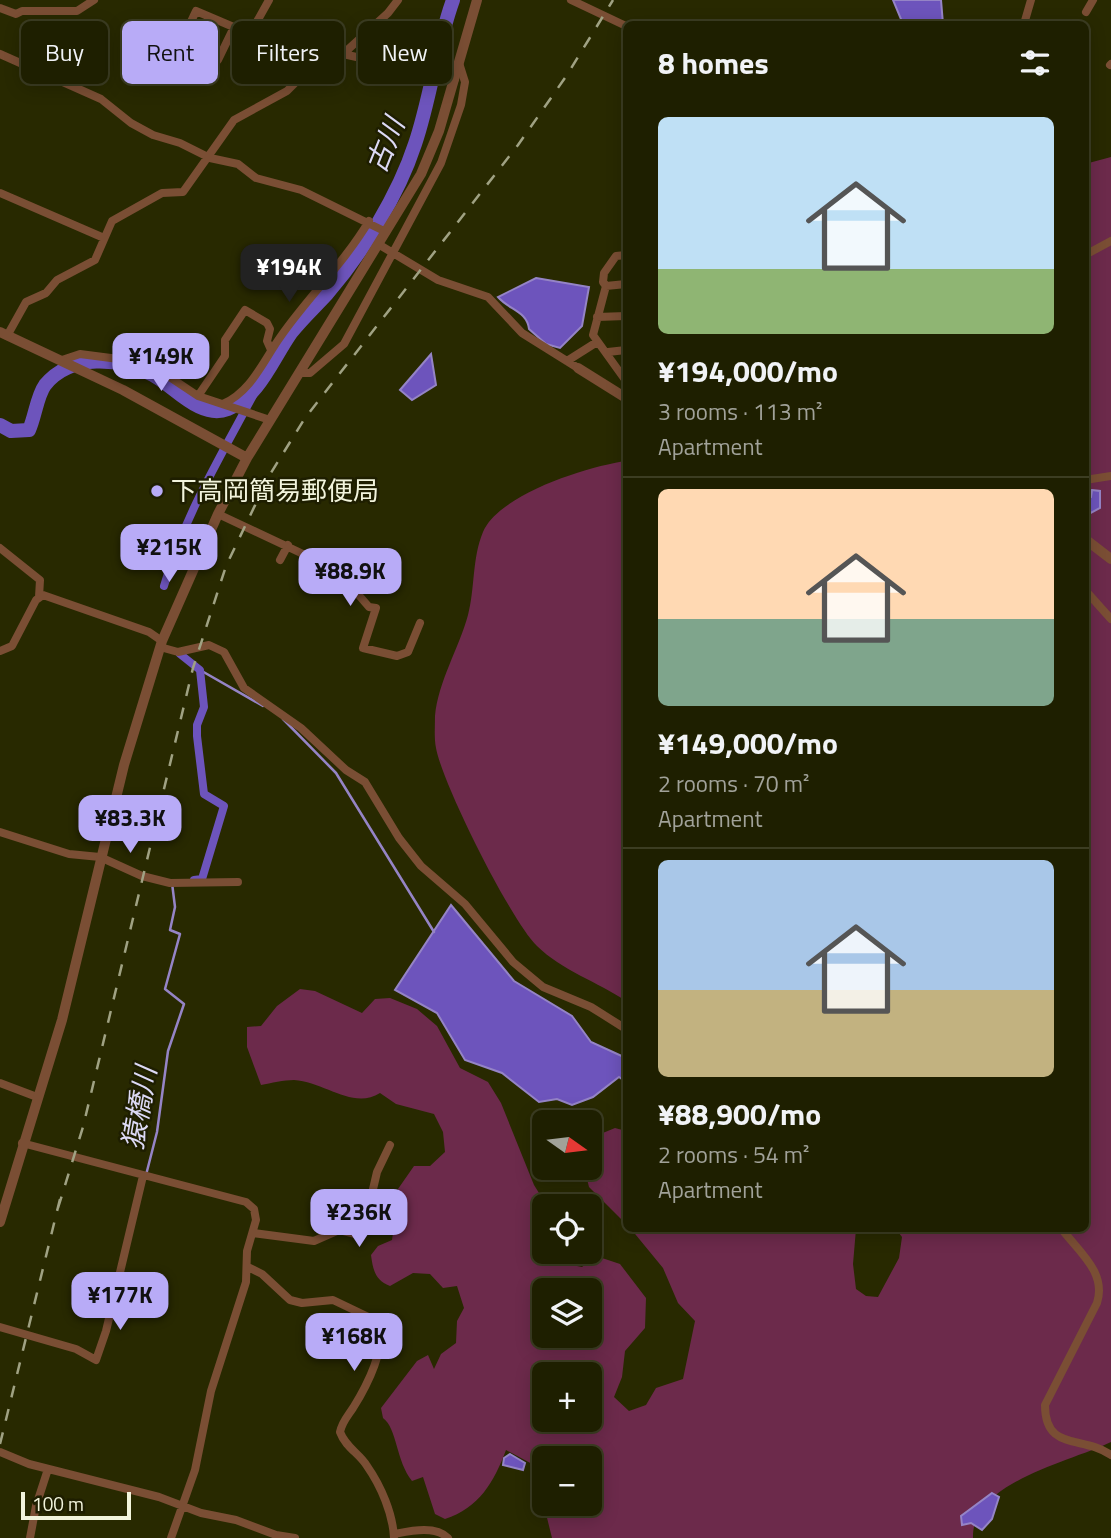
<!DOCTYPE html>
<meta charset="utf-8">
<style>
body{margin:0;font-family:"Titillium Web","Noto Sans JP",sans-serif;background:#2b2c0f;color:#f1f3f6;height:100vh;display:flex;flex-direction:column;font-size:26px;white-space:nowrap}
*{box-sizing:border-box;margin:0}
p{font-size:23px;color:#a1a299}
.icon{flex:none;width:38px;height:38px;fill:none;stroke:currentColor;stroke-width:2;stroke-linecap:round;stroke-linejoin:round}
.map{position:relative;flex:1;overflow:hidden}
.side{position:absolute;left:623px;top:21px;width:466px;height:1211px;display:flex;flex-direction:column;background:#1e1f00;border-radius:10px;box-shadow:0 4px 18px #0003,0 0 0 2px #3c3d22}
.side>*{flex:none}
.guide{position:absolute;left:21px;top:21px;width:497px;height:63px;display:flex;gap:14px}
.needle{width:46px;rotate:104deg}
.tools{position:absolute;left:532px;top:1110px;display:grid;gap:14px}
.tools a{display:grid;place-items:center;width:70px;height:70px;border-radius:10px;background:#1e1f00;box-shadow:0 4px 18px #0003,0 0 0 2px #3c3d22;font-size:35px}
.scale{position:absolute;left:21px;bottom:18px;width:110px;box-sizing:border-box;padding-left:7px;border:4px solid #f2f4dc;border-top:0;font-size:19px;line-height:24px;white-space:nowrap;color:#f2f4dc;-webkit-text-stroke:5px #1e1e00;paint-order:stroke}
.price{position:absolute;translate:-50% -60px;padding:0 16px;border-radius:14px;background:#b8abf7;color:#111;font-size:23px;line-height:46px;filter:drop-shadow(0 2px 4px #0008)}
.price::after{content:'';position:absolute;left:50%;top:42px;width:21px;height:16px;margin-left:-10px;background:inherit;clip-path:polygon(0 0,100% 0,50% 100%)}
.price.current{background:#222;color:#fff}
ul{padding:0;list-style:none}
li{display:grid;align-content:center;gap:14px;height:371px;padding:0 35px}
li+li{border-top:2px solid #3c3d22}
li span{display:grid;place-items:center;height:217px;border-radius:10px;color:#555}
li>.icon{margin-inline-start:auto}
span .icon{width:126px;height:126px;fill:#fffc;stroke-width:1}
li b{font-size:30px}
h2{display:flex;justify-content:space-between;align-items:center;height:84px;padding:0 35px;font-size:30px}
.chip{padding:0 24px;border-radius:10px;background:#1e1f00;box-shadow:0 4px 18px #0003,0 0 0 2px #3c3d22;font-size:24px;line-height:63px}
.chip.current{background:#b8abf7;color:#111}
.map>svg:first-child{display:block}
</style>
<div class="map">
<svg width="1111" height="1538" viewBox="0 0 1111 1538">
<rect width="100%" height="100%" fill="#282900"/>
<!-- green -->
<path fill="#6c2a4b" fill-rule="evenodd" d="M1111 157V1442C1070 1462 971 1482 973 1538H552L534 1465 506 1450C494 1482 479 1508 445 1519L435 1514 423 1477 412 1481C396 1461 397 1428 383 1418L381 1408 417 1361 428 1355 434 1369 441 1354 456 1343 457 1321 464 1308 457 1286 443 1288 430 1274 413 1273 390 1286C375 1280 373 1270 371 1255L378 1246 392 1240 396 1211 391 1199 414 1166H430L445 1152 443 1132 434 1114 396 1104 380 1093C353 1110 325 1082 294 1080 284 1080 271 1083 261 1085L247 1047V1027L261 1026 277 1006 300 989 315 991 362 1013 375 999 390 998 417 1009 437 1026 460 1068 488 1082 501 1103 534 1185 544 1201V1251H558L567 1264 582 1267 596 1256 620 1264 646 1298 645 1328 625 1351 622 1377 614 1397 629 1411 646 1405 656 1388 683 1379 695 1321 678 1303 663 1268 631 1229H856L853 1264 856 1289 866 1296 878 1297 899 1258 902 1237 896 1229 1085 1228V164ZM544 1290H590V1335H544ZM544 1374H590V1419H544ZM544 1458H590V1503H544Z
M626 461V1001C598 982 561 970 537 946 511 921 442 783 436 748 434 738 435 726 435 716 438 682 459 648 468 615 475 589 472 558 483 532 499 494 589 466 626 461Z
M615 1128 626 1131V1224L589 1187 584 1167H590L593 1137Z"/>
<!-- water -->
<path fill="#6d54bc" stroke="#9584c6" stroke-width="2" d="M893 0H941L943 24H903Z
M536 278 589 287 582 326 560 348 546 344 529 329C527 311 509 310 498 297Z
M431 354 436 385 412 400 400 390Z
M1092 490 1100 491V508L1085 516V500L1091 497Z
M451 905 514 981 572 1016 591 1042 626 1058V1082L619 1077 593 1097 572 1105 557 1099 539 1102 502 1073 465 1060 437 1013 395 990Z
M510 1454 525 1463 523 1470 503 1465 504 1458Z
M992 1493 999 1497 992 1519 982 1530 971 1523 962 1525 961 1516Z"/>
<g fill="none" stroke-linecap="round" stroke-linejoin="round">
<!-- stream -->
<path stroke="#9584c6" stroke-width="2.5" d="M200 670 263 706
M283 719 336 773 434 932
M146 1175 157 1132 168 1051 184 1004 165 989 180 934 170 930 175 907 172 883"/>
<!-- canal -->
<path stroke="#6d54bc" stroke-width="8" d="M164 586C184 516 222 454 256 390
M180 654 200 670 204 707 197 725V736L204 794 224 806 202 879 194 880"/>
<!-- river -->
<path stroke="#6d54bc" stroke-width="14" d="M0 425 11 431 29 430C35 417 37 396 45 385 71 353 120 358 153 375 174 386 200 420 228 409 260 396 272 360 291 333 302 319 315 307 327 294 363 252 398 196 415 144 431 97 436 47 453 0"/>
<!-- minor -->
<path stroke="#7a4e34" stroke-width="8" d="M571 0 626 26
M0 8 16 14 22 11H77L94 0
M1086 12 1093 0
M1024 24 1031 0
M0 54 101 99 131 123 153 135 180 143 210 158 238 164 256 178 301 190 386 232
M343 54 455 79
M196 59 215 19
M218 60 234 27
M1110 65 1111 64
M170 66 196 11 250 34 269 0
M0 193 104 238
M378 244 438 280 488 297 522 333 578 368
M626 255 616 256 604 273 603 282 606 286 593 335 626 381
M1085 255 1111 241
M606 286 626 284
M597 317 626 316
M7 336 26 302 46 293 57 280 95 260 112 221 162 193 183 192 234 120 287 91 304 74 343 54 388 13 398 0
M608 352 626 350
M62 360 80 354 134 361 159 370 198 396 270 420
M567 361 597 342
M299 373H310L344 344 441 163 461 105 465 82 459 63
M198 396 225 356V340L245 310 267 323 270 329 267 341 271 350
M223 404C252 391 263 361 281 336 309 296 344 263 369 221
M1085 480 1111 476
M218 514 337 570 369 607 376 608 363 648 397 656 408 652 420 623
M0 548 40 580 39 597
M280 560 288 545
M1085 590 1111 619
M160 647 178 652 209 645 224 652 244 688 301 728 346 770 365 782 399 838 421 866 465 904 513 962 543 987 591 1007 626 1029
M0 651 12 646 36 600 43 595 149 632 162 641
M0 832 69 854 100 857 142 876 170 883 238 882
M0 1083 37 1097
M22 1143 246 1202 254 1209 256 1220 247 1251 246 1282 211 1391 195 1470 171 1538
M1061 1228C1078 1251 1107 1272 1097 1303L1045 1405C1045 1452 1083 1435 1111 1455
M253 1233 314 1241 339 1230 358 1235 363 1232 377 1172 390 1145
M248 1267 262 1274 290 1300 302 1303 333 1300 381 1323C384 1352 368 1384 353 1408 347 1417 342 1422 340 1432 346 1448 359 1453 367 1466 381 1486 393 1514 394 1538
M0 1327 76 1349 96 1360 106 1331 143 1176
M0 1452 29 1464 159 1497 201 1513 236 1520 276 1535 295 1538
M394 1534C410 1531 435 1525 448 1538
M30 1538 36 1506 48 1469"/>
<!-- tertiary -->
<path stroke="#7a4e34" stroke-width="10" d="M0 332 123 390 247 458
M578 368 626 398
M1085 539 1111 559
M0 1222 62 1020 124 765 162 641 218 514 247 458 421 174 439 131 477 0"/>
<!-- rail -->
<path stroke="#a0a283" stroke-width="2.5" stroke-dasharray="12 12" stroke-linecap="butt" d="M58 1208 83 1127 193 668 226 566 269 476 305 418 518 145 567 75 613 0
M0 1444 60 1199"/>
</g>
<!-- markers -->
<circle fill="#b8abf7" stroke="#1e1e00" stroke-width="2.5" cx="157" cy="491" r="7"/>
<g text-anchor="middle" stroke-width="5" stroke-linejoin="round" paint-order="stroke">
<!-- poi labels -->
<g font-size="26" fill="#f2f4dc" stroke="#1e1e00" text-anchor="start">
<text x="171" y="500">下高岡簡易郵便局</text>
</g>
<!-- water labels -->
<g font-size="28" font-style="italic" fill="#dcd9f5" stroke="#1e1e00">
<text transform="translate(385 145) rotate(-68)" y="10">古川</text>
<text transform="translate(139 1108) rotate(-80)" y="10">猿橋川</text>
</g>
</g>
</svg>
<div class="tools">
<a><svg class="needle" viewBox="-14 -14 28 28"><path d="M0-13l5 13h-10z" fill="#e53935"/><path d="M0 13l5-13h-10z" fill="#a1a299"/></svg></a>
<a><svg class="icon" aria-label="locate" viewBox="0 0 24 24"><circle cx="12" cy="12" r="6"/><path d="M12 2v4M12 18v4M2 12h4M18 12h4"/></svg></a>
<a><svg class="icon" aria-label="layers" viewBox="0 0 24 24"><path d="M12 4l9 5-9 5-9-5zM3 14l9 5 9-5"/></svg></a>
<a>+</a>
<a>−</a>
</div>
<div class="scale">100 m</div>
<b class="price current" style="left:289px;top:304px">¥194K</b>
<b class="price" style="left:161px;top:393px">¥149K</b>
<b class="price" style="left:169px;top:584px">¥215K</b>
<b class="price" style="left:350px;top:608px">¥88.9K</b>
<b class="price" style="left:130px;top:855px">¥83.3K</b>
<b class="price" style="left:359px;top:1249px">¥236K</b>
<b class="price" style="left:120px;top:1332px">¥177K</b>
<b class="price" style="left:354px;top:1373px">¥168K</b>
<div class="guide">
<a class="chip">Buy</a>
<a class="chip current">Rent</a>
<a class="chip">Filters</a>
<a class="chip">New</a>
</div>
<section class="side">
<h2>8 homes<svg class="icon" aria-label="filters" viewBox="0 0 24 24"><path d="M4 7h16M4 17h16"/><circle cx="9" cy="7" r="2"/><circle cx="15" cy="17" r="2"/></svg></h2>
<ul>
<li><span style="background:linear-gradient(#bfe0f5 70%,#8fb573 0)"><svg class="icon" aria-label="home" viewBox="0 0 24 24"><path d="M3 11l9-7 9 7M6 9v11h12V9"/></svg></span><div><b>¥194,000/mo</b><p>3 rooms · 113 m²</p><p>Apartment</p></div></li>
<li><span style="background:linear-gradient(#ffd9b3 60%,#7fa58c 0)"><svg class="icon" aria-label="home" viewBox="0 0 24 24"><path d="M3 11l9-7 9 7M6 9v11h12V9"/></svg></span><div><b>¥149,000/mo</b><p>2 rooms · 70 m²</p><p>Apartment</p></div></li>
<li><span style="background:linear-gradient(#a9c7e8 60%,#c2b280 0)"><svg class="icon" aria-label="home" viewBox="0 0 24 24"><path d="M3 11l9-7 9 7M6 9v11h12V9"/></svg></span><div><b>¥88,900/mo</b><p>2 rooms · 54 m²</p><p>Apartment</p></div></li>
</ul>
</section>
</div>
